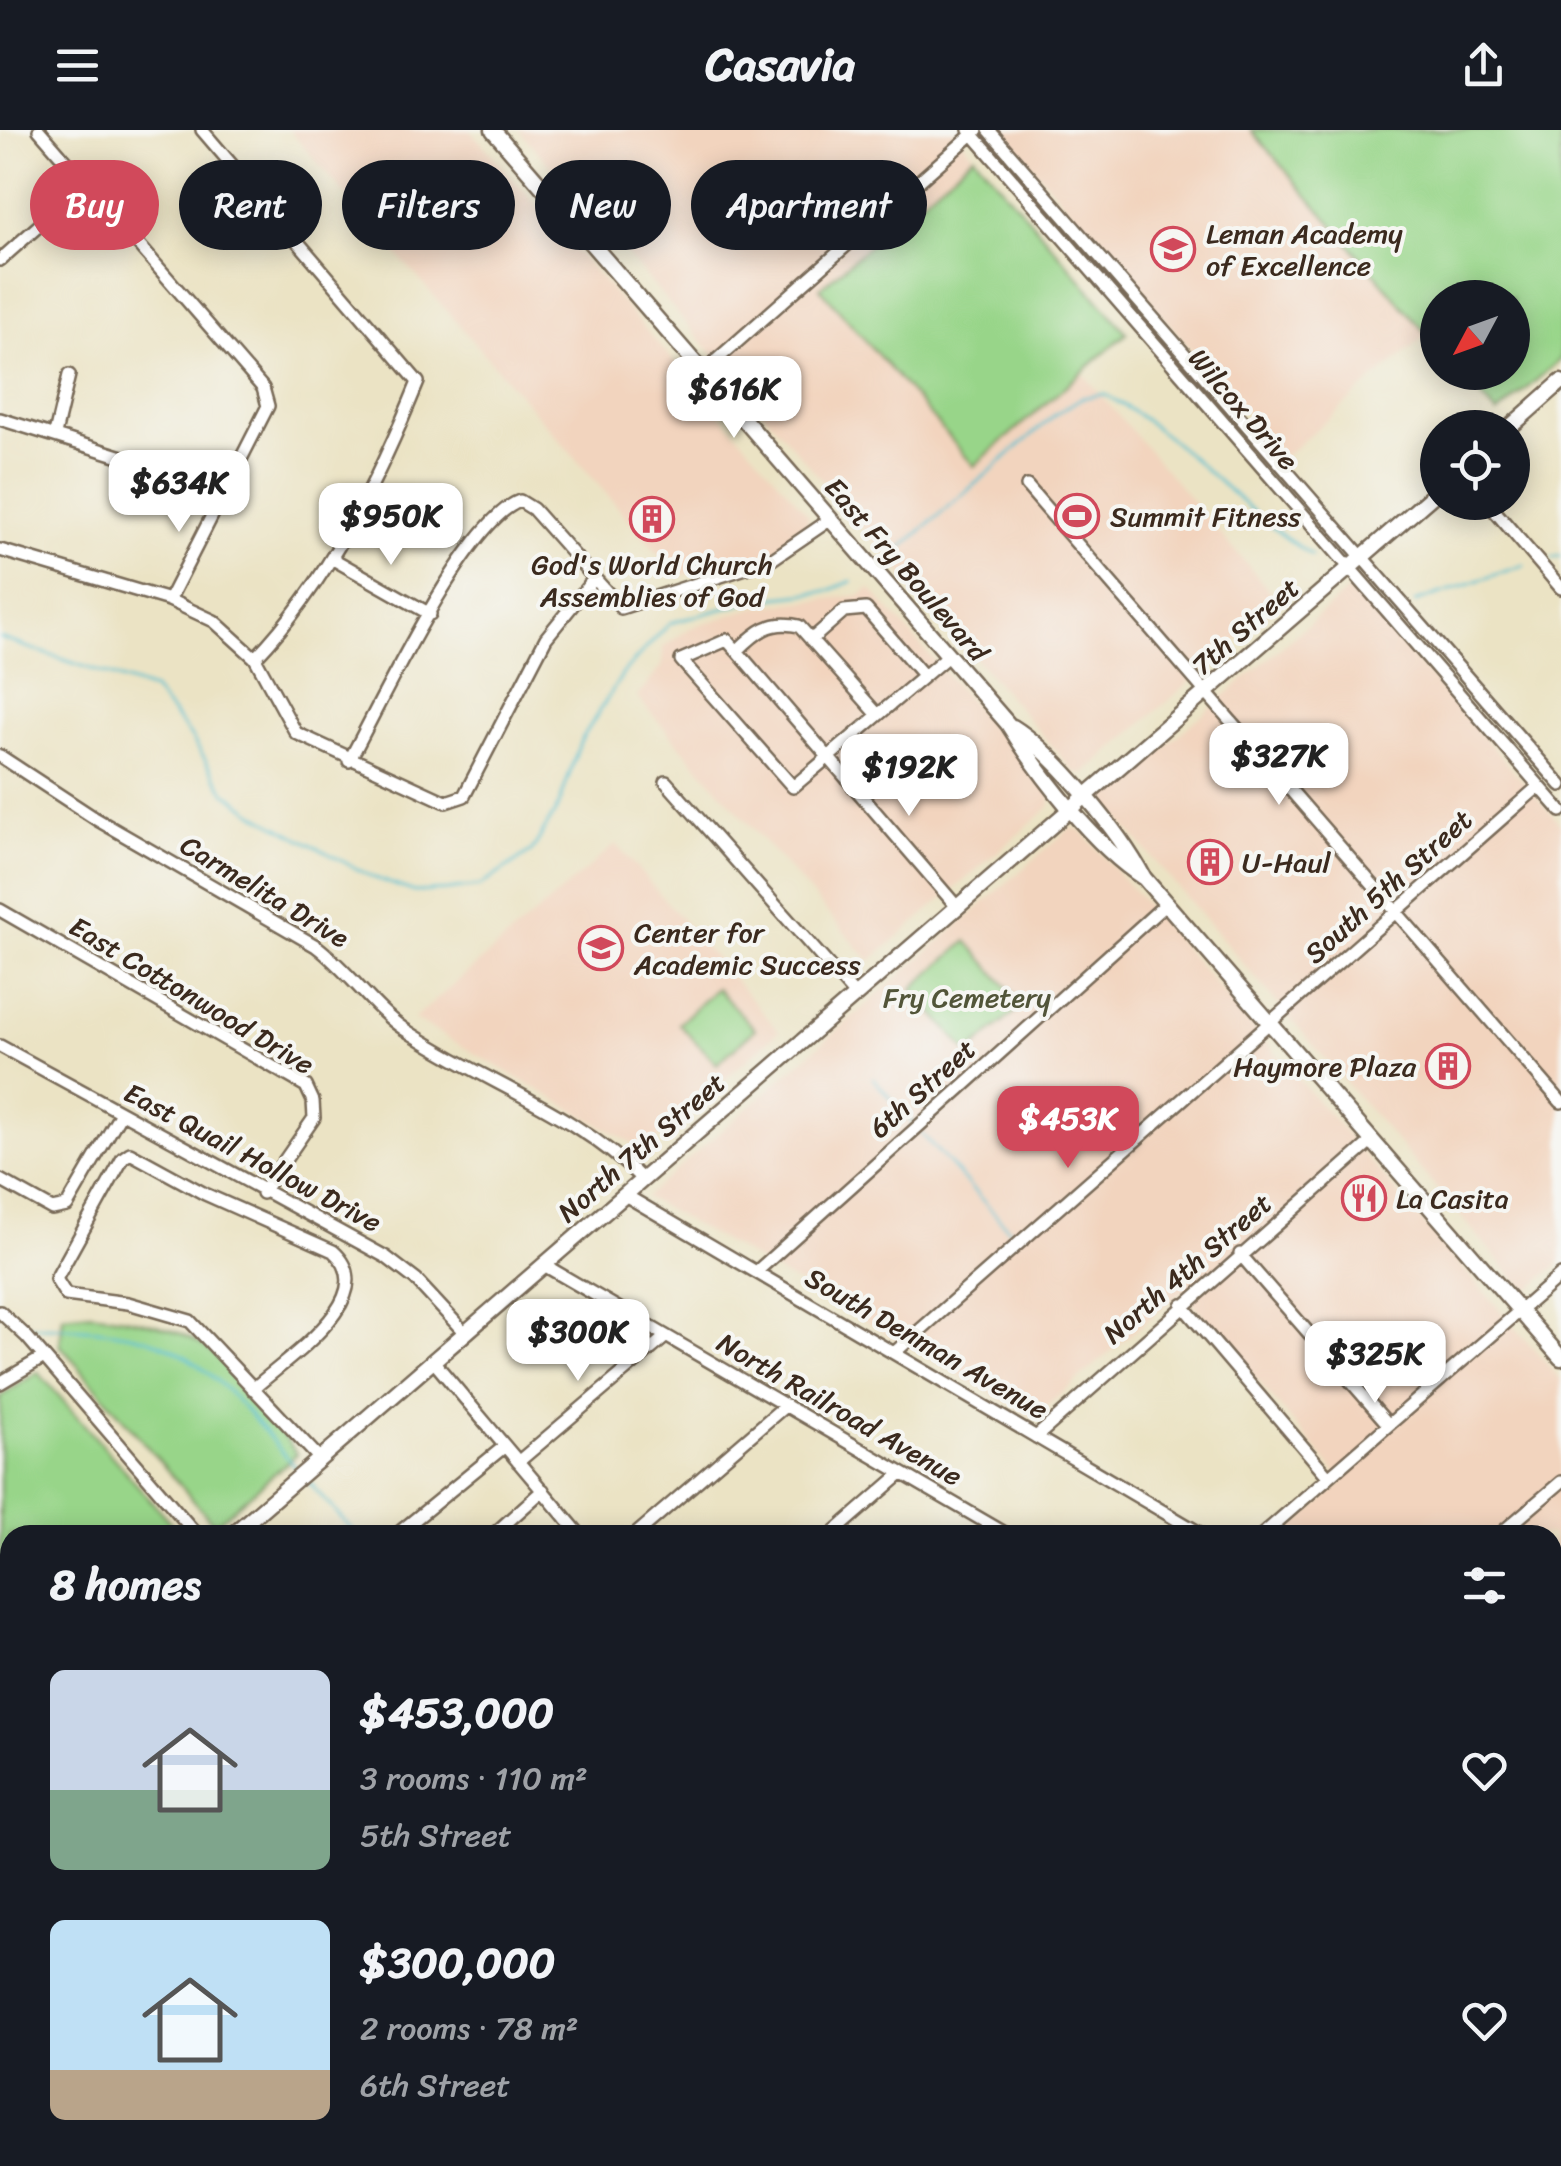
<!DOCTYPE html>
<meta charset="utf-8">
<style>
body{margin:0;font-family:Sriracha,sans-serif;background:#242831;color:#f1f3f6;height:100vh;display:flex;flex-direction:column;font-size:38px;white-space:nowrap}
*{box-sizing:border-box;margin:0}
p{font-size:32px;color:#9ea1a6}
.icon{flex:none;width:55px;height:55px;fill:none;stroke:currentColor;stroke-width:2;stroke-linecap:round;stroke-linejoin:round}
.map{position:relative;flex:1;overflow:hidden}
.sheet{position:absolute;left:0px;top:1395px;width:1562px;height:642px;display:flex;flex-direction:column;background:#171b24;border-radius:30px 30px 0 0;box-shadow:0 5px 25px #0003}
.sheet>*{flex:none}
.guide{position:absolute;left:30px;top:30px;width:1000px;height:90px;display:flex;gap:20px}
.needle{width:65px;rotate:229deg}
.tools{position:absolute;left:1420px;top:150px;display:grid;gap:20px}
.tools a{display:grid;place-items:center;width:110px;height:110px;border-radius:50%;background:#171b24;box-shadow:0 5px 25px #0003;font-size:50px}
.price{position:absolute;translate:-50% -85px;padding:0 22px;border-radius:20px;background:#fff;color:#222;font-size:32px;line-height:65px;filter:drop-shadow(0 2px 5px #0008)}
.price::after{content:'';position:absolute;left:50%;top:60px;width:30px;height:22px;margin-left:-15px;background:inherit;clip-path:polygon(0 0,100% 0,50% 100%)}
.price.current{background:#d1495b;color:#fff}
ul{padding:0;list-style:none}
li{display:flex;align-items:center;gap:30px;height:250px;padding:0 50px}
li span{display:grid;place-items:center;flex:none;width:280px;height:200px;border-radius:15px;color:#555}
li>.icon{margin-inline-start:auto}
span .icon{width:120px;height:120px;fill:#fffc;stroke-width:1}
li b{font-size:42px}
h2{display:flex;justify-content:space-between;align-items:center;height:120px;padding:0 50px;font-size:42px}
.pill{padding:0 35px;border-radius:45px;background:#171b24;box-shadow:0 5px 25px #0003;font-size:35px;line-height:90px}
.pill.current{background:#d1495b;color:#fff}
header{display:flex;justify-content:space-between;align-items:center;height:130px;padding:0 50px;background:#171b24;font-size:45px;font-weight:800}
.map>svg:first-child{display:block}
</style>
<header><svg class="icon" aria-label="menu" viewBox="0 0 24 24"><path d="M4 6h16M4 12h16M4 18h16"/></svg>Casavia<svg class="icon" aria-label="share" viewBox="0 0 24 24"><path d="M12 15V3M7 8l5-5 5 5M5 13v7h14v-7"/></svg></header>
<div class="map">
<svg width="1561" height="2036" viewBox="0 0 1561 2036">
<rect width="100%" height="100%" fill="#f6f6f2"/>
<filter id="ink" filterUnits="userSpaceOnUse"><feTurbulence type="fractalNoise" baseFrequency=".01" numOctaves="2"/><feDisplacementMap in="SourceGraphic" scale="20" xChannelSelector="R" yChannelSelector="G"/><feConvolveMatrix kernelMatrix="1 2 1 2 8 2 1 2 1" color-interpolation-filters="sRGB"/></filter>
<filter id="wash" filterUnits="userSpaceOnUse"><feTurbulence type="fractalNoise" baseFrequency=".0048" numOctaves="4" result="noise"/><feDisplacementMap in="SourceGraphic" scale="40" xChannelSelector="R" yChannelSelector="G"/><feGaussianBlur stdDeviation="2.25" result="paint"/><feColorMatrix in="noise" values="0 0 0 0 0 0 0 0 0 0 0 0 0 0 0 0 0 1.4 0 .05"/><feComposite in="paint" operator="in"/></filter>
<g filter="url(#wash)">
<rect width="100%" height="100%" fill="#ebe3c4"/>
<!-- built -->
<path fill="#f2d4be" d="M289 0H470L809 385 806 401 777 422 678 446Z
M519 0H954L974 25 821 159 974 335 1081 242 1280 473 1084 644 1074 642Z
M1001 0H1251L1427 204 1284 327Z
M870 458 1052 664 1050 677 870 831 637 567 662 536 663 517 690 498 756 477 861 465Z
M1351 458 1561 694V1132L1530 1159 1520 1155 1106 674 1107 666Z
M1070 698 1081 700 1561 1250V1543L1553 1551 1552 1405H1283L1343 1352 1182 1161 1034 1287 645 1067Z
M616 714 779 901 650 1016 639 1017 414 889Z
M1561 1571V1782L1552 1777V1579Z
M544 2028H748L755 2036H534Z"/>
<!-- green -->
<path fill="#98d589" stroke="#6a8054" stroke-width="2.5" d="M1251 0H1561V229L1497 284 1461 243 1512 242V168H1438L1437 216Z
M974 25 1127 203 974 336 820 158Z
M967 811 1023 875 968 923 912 859Z
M716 858 755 899 717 934 679 894Z
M91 1183C125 1188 159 1192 190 1208 234 1230 268 1286 297 1324L218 1392 211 1391 60 1215 63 1186Z
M38 1242 175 1398V1405H10V1511L0 1507V1267Z
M798 2028H1087L1094 2036H788Z"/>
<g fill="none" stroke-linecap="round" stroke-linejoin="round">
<!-- stream -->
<path stroke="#55bfd0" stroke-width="2.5" d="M893 425 1056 284 1081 268 1104 264C1181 305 1237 378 1311 425
M1552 428 1561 426
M1415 472 1524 435
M0 508 153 560 190 605 225 662 257 685 372 747 415 762 447 760 480 756 532 721 559 675 580 612 624 542 670 493 759 469 828 461 852 451
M873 948 915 996
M920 1002 1016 1107
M25 1196C71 1199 128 1197 170 1218 221 1242 261 1300 299 1341
M304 1347 357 1405"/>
</g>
</g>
<g filter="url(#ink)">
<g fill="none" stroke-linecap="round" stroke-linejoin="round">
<defs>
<path id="minor" d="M39 0 263 258 268 276 169 470
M202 0 418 252C378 350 329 451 255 528
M969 0 1561 681
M989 0 1561 655
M0 130 86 54
M703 242 977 0
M0 289 226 359
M55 304 69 245
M1027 356 1561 972
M1487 372 1561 458
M0 420 169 470 214 491 255 528 296 603 446 672 464 666 546 508 593 450
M333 429 430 484
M811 510 844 481 866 479 924 546
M737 521C756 502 771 489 799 496L878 585
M949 525C897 569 845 613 793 657L681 530 727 510 737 521 958 778
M0 626 96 689 316 816C348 840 373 878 404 899 483 952 575 981 643 1050
M349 631C380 575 466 390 520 371L533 379 621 478 771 430 831 389
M666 652 855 865
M0 780 306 956 313 971 314 988 262 1063
M0 916 386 1127 416 1150 466 1204
M0 1050 52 1079 67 1076 121 983
M625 1065 1203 1405
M1240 1124 1387 1293
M544 1135 1008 1405
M756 1142 1167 773
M1182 1175 1327 1345
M0 1182 27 1207 197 1405
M894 1223 1539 656
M434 1232 580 1405
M0 1253 44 1227
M253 1259C286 1229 385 1166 333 1121L205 1064 130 1023 123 1028 56 1149 66 1165 128 1173 190 1191 320 1329
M1036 1307 1373 1010
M518 1332 664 1208
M396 1405 505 1316
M493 1405 543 1360
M635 1405 786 1275
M831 1405 901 1344
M1262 1405 1561 1145
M1499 1405 1561 1352
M1552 1567 1561 1559
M0 1589 10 1599
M0 1771 10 1782
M1552 1853 1561 1858
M0 1953 10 1965
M1552 1989 1561 1994
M52 2028 53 2036
M497 2028 507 2036
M760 2028 767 2036
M1099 2028 1107 2036
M1393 2028 1406 2036
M183 2036 184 2028
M517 2036 527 2028
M773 2036 783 2028
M1266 2036 1276 2028"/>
<path id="major" d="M493 0 1008 594C1038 643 1095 717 1144 748
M1509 298 1561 252
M1013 597C1056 624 1120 703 1144 748L1561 1228
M232 1405 1438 361
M0 1611 10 1603"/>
</defs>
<!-- minor casing -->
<use href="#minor" stroke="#796b58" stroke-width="16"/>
<!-- major casing -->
<use href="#major" stroke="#796b58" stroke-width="19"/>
<!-- minor -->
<use href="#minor" stroke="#fff" stroke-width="11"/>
<!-- major -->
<use href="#major" stroke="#fff" stroke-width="14"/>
</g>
</g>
<!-- icons -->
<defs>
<symbol id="school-ring" viewBox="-11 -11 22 22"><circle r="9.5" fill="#f6f6f2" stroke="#d1495b" stroke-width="1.5"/><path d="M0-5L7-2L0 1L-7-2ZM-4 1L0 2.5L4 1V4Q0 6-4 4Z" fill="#d1495b"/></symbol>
<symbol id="stadium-ring" viewBox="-11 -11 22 22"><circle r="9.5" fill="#f6f6f2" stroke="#d1495b" stroke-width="1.5"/><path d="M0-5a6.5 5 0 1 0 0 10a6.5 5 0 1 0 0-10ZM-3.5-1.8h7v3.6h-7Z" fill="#d1495b"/></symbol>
<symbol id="building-ring" viewBox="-11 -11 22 22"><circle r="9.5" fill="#f6f6f2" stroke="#d1495b" stroke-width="1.5"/><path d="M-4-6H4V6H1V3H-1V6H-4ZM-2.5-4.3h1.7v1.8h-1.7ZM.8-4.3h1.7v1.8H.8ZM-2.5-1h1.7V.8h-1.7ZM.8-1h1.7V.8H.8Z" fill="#d1495b"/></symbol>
<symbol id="restaurant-ring" viewBox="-11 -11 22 22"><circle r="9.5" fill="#f6f6f2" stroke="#d1495b" stroke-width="1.5"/><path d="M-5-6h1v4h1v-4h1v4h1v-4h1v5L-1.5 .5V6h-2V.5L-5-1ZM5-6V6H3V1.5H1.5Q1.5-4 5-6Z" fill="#d1495b"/></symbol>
</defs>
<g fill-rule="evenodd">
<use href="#school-ring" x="1148" y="94" width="50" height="50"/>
<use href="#stadium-ring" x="1052" y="361" width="50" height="50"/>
<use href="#building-ring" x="627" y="364" width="50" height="50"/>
<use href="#building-ring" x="1185" y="707" width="50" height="50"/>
<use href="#school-ring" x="576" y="793" width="50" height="50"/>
<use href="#building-ring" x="1423" y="911" width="50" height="50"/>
<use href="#restaurant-ring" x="1339" y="1043" width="50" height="50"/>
</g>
<g text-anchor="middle" stroke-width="8" stroke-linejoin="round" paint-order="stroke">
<!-- poi labels -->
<g font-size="28" fill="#3b2a1e" stroke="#f6f6f2" text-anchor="start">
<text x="1206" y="113">Leman Academy<tspan x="1206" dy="32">of Excellence</tspan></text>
<text x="1110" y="396">Summit Fitness</text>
<text x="652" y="444" text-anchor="middle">God's World Church<tspan x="652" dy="32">Assemblies of God</tspan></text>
<text x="1242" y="742">U-Haul</text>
<text x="634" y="812">Center for<tspan x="634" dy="32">Academic Success</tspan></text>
<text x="1416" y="946" text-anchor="end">Haymore Plaza</text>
<text x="1396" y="1078">La Casita</text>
</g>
<!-- street labels -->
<g font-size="28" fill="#3b2a1e" stroke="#f6f6f2">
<text transform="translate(1244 279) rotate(49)" y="10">Wilcox Drive</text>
<text transform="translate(907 439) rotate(49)" y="10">East Fry Boulevard</text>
<text transform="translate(1245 496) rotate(-41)" y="10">7th Street</text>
<text transform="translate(1388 756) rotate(-42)" y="10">South 5th Street</text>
<text transform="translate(265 761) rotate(31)" y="10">Carmelita Drive</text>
<text transform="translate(192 865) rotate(31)" y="10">East Cottonwood Drive</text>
<text transform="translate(922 958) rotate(-42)" y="10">6th Street</text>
<text transform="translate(641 1017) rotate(-41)" y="10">North 7th Street</text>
<text transform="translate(253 1027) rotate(28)" y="10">East Quail Hollow Drive</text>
<text transform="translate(1187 1138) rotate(-41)" y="10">North 4th Street</text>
<text transform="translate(927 1213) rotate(30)" y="10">South Denman Avenue</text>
<text transform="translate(840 1279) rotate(30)" y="10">North Railroad Avenue</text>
</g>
<!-- park labels -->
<g font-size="28" fill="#525539" stroke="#f6f6f2">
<text x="967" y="877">Fry Cemetery</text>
</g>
</g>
</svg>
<div class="tools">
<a><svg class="needle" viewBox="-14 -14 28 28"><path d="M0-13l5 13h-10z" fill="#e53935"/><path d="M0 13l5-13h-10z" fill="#9ea1a6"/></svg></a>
<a><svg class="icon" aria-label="locate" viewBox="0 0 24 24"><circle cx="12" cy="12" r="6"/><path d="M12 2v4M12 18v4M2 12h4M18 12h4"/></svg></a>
</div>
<b class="price" style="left:734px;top:311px">$616K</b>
<b class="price" style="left:179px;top:405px">$634K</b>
<b class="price" style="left:391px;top:438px">$950K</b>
<b class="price" style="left:1279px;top:678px">$327K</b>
<b class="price" style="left:909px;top:689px">$192K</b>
<b class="price current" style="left:1068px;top:1041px">$453K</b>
<b class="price" style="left:578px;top:1254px">$300K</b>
<b class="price" style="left:1375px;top:1276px">$325K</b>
<div class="guide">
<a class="pill current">Buy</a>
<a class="pill">Rent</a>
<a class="pill">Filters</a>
<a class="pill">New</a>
<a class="pill">Apartment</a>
</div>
<section class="sheet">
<h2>8 homes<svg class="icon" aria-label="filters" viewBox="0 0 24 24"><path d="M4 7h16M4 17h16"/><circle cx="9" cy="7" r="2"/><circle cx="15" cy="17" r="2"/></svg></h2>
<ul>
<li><span style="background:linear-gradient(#c9d6e8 60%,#7fa58c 0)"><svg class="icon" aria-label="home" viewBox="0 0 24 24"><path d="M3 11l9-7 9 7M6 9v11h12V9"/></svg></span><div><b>$453,000</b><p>3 rooms · 110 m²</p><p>5th Street</p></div><svg class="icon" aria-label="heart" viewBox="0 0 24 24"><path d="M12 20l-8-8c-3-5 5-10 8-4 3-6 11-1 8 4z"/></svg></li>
<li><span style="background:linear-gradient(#bfe0f5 75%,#b9a48a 0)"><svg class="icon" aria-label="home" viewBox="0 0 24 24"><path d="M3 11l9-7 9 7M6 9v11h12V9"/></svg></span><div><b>$300,000</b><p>2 rooms · 78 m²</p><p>6th Street</p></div><svg class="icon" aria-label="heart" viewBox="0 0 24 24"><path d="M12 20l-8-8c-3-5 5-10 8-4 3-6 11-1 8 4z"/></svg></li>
</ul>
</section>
</div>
